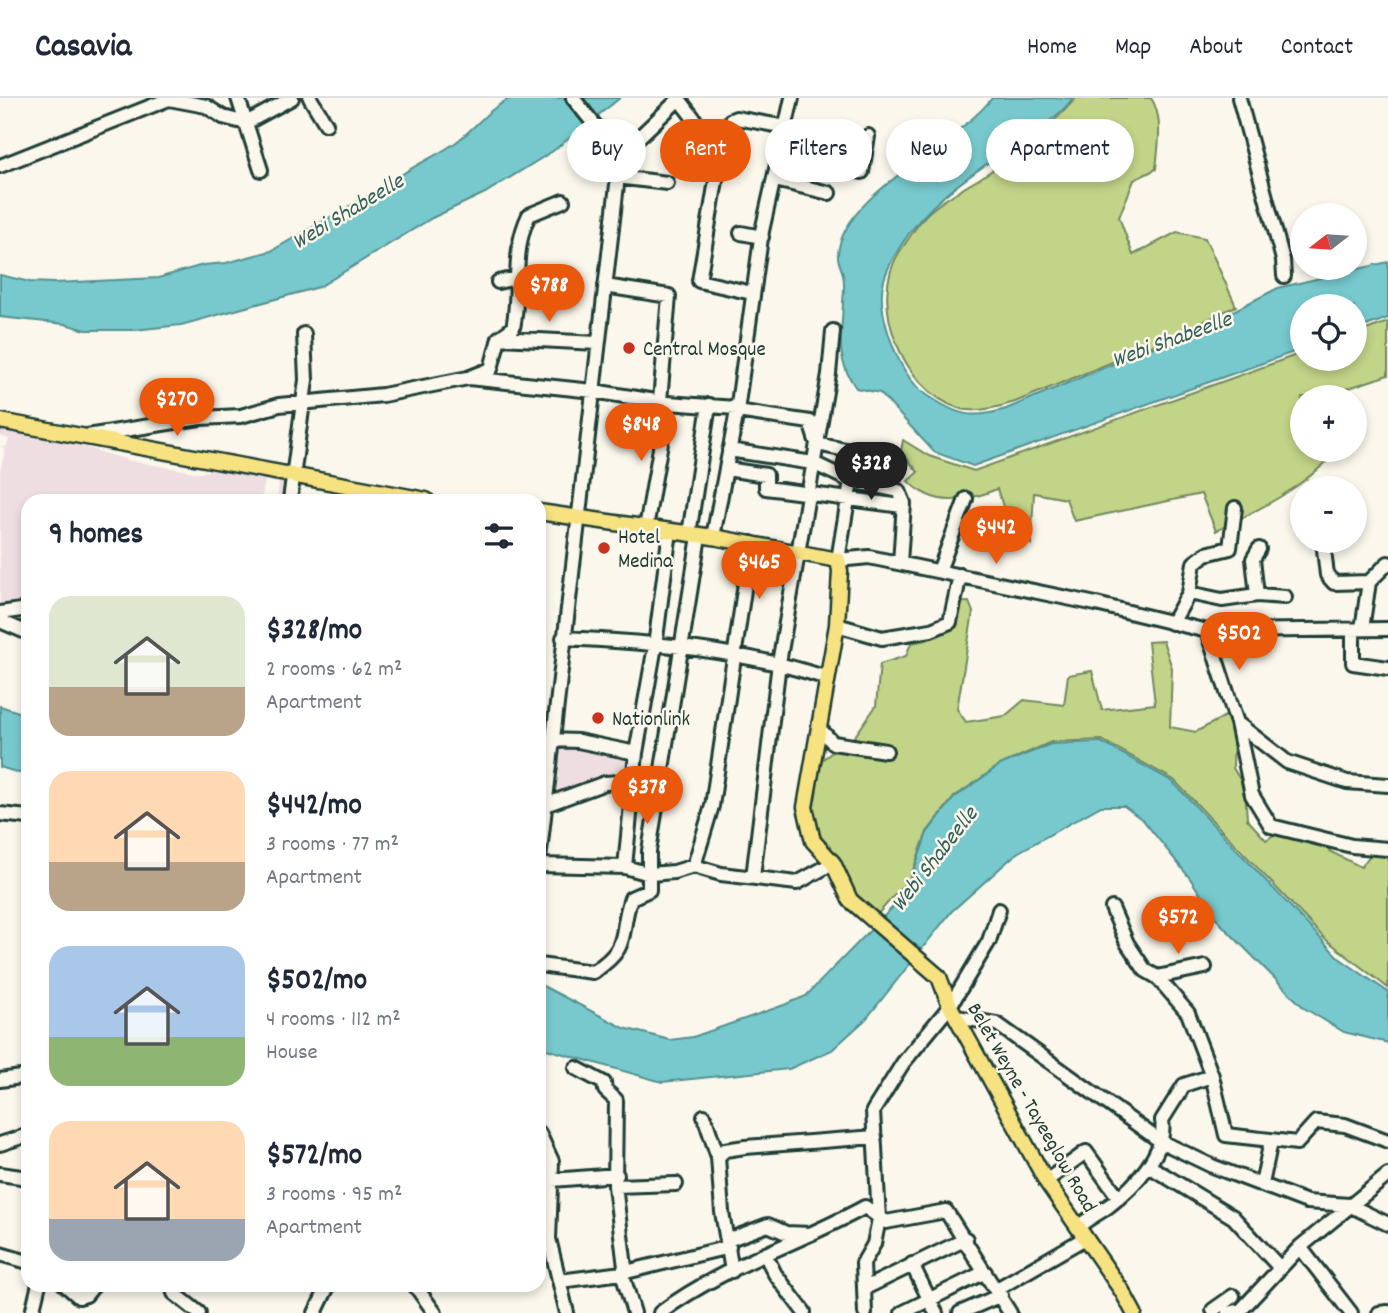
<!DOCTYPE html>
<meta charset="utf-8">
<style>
body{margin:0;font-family:Dekko,sans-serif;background:#f6f6f7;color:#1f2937;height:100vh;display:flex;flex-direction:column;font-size:26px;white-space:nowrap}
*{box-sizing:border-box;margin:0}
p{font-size:23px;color:#747a83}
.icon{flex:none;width:38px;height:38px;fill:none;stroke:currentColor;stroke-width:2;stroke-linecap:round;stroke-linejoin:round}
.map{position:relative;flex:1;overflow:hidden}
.side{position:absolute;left:21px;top:396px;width:525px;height:798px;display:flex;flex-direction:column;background:#fff;border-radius:21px;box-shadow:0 4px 10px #0003}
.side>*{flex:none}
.hud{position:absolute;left:567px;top:21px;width:665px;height:63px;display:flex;gap:14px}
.needle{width:46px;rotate:253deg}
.tools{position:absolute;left:1290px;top:105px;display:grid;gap:14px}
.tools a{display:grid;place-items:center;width:77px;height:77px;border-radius:50%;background:#fff;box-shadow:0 4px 10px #0003;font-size:35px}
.price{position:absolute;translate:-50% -60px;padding:0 16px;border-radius:24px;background:#ea580c;color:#fff;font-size:23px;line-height:46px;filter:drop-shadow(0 2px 4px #0008)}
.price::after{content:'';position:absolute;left:50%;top:42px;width:21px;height:16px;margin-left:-10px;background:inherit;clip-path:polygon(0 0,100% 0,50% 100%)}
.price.on{background:#222;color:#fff}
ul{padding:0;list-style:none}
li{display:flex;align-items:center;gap:21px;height:175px;padding:0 28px}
li span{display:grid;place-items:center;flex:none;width:196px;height:140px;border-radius:21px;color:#555}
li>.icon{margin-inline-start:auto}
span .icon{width:84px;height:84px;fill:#fffc;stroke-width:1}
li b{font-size:30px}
h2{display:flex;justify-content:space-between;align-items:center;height:84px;padding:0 28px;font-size:30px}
.tag{padding:0 24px;border-radius:32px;background:#fff;box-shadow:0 4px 10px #0003;font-size:24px;line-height:63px}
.tag.on{background:#ea580c;color:#fff}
header{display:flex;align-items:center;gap:42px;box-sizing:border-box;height:98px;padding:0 35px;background:#fff;border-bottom:2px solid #e0e1e3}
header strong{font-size:33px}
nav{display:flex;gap:38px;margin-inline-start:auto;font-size:24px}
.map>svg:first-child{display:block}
</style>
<header>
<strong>Casavia</strong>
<nav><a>Home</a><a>Map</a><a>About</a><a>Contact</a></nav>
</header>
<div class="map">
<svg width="1388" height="1215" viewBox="0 0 1388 1215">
<rect width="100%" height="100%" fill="#fbf7ec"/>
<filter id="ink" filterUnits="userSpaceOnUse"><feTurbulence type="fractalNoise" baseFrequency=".0143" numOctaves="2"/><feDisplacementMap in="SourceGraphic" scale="14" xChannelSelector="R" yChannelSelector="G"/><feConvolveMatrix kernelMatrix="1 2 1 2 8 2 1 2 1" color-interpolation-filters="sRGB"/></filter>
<g filter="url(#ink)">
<!-- built -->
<path fill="#eedee2" d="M0 330 64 343 131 363 200 375 218 370 388 402 343 399 342 402H337L338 395 300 389 298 401 307 402H277L279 385 265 383 261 402H28V505L14 503 0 510V374L5 351 0 348 6 349 9 341 0 338Z
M580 645 632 655 629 682H609L555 695 556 653 575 649Z"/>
<!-- green -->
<path fill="#c2d488" stroke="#70885e" stroke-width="2" d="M1076 0H1151C1164 19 1158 49 1156 71L1134 82 1119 119 1133 157 1177 134 1205 140 1236 208 1161 244 1015 304C999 309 974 316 958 310 902 291 867 203 900 153 909 141 918 124 929 114 944 100 965 90 982 79 1017 56 1049 31 1076 0Z
M1388 224V277L1334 295 1335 299H1302V352H1338C1305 389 1260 411 1216 433L1201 396 1074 423 1066 401 1034 395 1031 446 1003 408 997 391C966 404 934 410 908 383L918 374 901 353 903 342 929 358 974 373 1302 255V261H1354L1355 236Z
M969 504 973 514 957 611 966 624 1005 618 1024 602 1064 607 1068 577 1092 573 1102 612 1155 606 1148 544 1163 543 1172 570 1170 629 1196 634 1227 617 1234 638 1233 670 1245 690 1247 721 1266 742 1280 733 1319 741 1331 754 1361 769 1374 752 1388 757V890L1324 840 1174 682 1102 642 1051 644 1000 667 954 699 927 734 910 780 877 817 853 799 806 711 813 668 855 638 876 608 880 566 906 558 911 545 927 542 954 505Z"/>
<!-- water -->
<path fill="#77c9cd" stroke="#549190" stroke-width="2" d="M511 0H620L553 53 485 95 432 120 319 189 181 227 134 232H86L65 226 0 219V177L30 184 54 185 158 180 203 167 226 165 271 153 393 83C412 67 434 60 455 45 475 31 487 11 511 0Z
M992 0H1073C1059 19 1038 31 1019 44 974 75 929 101 900 149 880 180 877 198 888 234 895 256 907 284 927 297 957 317 970 322 1006 311L1206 227 1278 190 1388 164V220L1355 232 1354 208H1302V251L973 368 934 354 880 295 856 290C834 258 842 240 843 204 844 195 845 185 843 177 842 170 837 163 838 157 841 96 957 47 992 0Z
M0 608 28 617V678L0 669Z
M1101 644 1172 683 1339 860 1388 894V945L1344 934 1304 910 1219 824 1189 779 1144 723 1124 708H1101L1017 755 952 813 866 921 832 952 789 971 662 984 539 949V886L624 930 670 942 693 939 784 907 806 898 892 810 909 787 927 735 954 700 1000 667 1051 646Z"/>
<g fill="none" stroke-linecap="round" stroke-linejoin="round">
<defs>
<path id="minor" d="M238 0 261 72
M310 0 326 26
M1239 0 1283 162 1284 178
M679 1 695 22
M780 56 862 74 868 38
M613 64 680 0
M0 68 169 1 206 8 223 19 246 25 292 0
M617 79 667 85
M775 82 829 95
M741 135 762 139
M498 184 516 180
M605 188 669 198 660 303
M752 195 699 183 722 47 731 22 736 20 786 29
M499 240 597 245
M469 280 593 293 668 305 736 310
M737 313 810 324 816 343
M87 338 200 320 241 318 279 307 383 297 468 280 491 271 499 240 513 230C521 192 511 153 529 117L563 103
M817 346 850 353
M729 352 813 365 851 383 899 393 904 405 900 465
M726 371 766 377V390L902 408
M851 383 838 462 869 459 1096 506 1207 533 1388 531
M290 402 306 282 304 236
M646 430 668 305
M689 436 709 307
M713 439 737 313 762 133 792 0
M1323 443 1327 477 1334 485 1369 484
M939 473 966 401
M1189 495 1222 502 1257 497 1285 499
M1257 497 1253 461 1259 451
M0 515 28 511
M0 523 28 535
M1172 525 1189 495 1194 465 1206 456 1230 450 1235 410
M837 527 882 540 931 532 950 524 960 477
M1362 531 1369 484 1388 465
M1353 532V565L1388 570
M1207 533 1237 625 1252 697 1271 728 1352 748 1388 751
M563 540C653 544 742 552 827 580
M1237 625 1287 664 1347 684 1388 687
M819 630 833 645 886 653
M550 642 578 643 636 655
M545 707 605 685 634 683
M0 716 28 719
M539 762 618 78 610 46 573 0
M539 767 625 769 650 776 674 774 694 768 721 776 797 785 833 765
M694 768 712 708 751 445
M625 769 636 655 655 548 670 433
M753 779 779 565 829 276 833 233
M1112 810 1127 845 1145 872 1157 879 1188 915 1212 978
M539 867 593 874C633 848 618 836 631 800L649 792V753L699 438
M1157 879 1205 869
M957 919 997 926 1160 1043 1212 1068 1307 1104 1349 1107 1388 1126
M576 970 604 985 605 992 616 1002 615 1088 625 1169 622 1175 634 1215
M0 982 28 978
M704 1018 718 1059 722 1114 732 1173
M539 1035 552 1063 549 1141 567 1215
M0 1046 28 1037
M718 1059 725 1052 745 1049 875 1039
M1149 1068 1233 1119 1280 1170
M0 1076 28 1080
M539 1083 617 1077
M1046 1083 1086 1054 1119 1100
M1262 1086 1271 1043
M615 1088 676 1086
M1078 1129C1088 1120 1100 1115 1110 1107 1135 1088 1167 1054 1162 1022L1184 987 1212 978 1226 1037 1297 1045 1316 1024 1345 1027 1388 1043
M728 1142 768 1127 786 1135 811 1136
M1300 1149 1351 1215
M0 1156 28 1164
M765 1156 775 1176 804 1214
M912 1166 936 1215
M560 1183 622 1175 729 1149
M64 1186 79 1199 86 1197 95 1186
M172 1186 174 1195 199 1215
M416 1189 435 1215
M865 1190 966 1141
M997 1191 1085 1140
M1213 1212 1233 1198
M32 1215 39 1186
M315 1215 329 1186
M660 1215C722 1168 798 1146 865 1109L886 1124 946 1113 1010 1215
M865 1215 863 1165 874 1146 879 1121 873 1013 903 965 950 908 989 843 999 812
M902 1215 985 1174
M960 1215 1001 1197
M1228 1215 1241 1212 1300 1149 1388 1077
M1379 1215 1388 1214"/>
<path id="major" d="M0 323 426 402
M539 414 713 439 838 462 840 473 837 527 805 709 813 743 833 765 850 802 939 879 950 908 1046 1083 1122 1193 1134 1215"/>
</defs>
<!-- minor casing -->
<use href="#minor" stroke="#1f3d34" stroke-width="18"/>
<!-- major casing -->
<use href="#major" stroke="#1f3d34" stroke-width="19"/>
<!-- minor -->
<use href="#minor" stroke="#fbf7ec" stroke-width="12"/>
<!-- major -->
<use href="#major" stroke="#f7e281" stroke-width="14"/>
</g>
</g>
<!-- markers -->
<g fill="#c8321e" stroke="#fbf7ec" stroke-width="2.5">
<circle cx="629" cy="250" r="7"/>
<circle cx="604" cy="450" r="7"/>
<circle cx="598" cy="620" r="7"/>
</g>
<g text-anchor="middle" stroke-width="5" stroke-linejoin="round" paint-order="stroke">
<!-- poi labels -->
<g font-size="21" fill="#1f3d34" stroke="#fbf7ec" text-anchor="start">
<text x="643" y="257">Central Mosque</text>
<text x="618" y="445">Hotel<tspan x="618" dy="24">Medina</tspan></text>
<text x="612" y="627">Nationlink</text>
</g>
<!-- street labels -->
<g font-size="21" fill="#1f3d34" stroke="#fbf7ec">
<text transform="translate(1033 1009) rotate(60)" y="7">Belet Weyne - Tayeeglow Road</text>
</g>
<!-- water labels -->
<g font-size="23" font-style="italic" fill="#35605a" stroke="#fbf7ec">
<text transform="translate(347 112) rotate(-31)" y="8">Webi Shabeelle</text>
<text transform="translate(1171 240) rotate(-20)" y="8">Webi Shabeelle</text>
<text transform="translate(933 760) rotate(-52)" y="8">Webi Shabeelle</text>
</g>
</g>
</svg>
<div class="tools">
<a><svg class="needle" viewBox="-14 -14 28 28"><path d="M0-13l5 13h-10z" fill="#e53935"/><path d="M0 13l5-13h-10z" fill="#747a83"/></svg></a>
<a><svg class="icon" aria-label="locate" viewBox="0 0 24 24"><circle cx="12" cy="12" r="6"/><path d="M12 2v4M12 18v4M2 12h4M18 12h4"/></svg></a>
<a>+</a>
<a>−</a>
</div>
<b class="price" style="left:549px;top:226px">$788</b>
<b class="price" style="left:177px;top:340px">$270</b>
<b class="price" style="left:641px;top:365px">$848</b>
<b class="price on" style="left:871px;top:404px">$328</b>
<b class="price" style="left:996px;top:468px">$442</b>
<b class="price" style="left:759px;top:503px">$465</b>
<b class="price" style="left:1239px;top:574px">$502</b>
<b class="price" style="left:647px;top:728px">$378</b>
<b class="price" style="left:1178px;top:858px">$572</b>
<div class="hud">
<a class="tag">Buy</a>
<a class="tag on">Rent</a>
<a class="tag">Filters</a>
<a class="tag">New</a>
<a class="tag">Apartment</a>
</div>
<section class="side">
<h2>9 homes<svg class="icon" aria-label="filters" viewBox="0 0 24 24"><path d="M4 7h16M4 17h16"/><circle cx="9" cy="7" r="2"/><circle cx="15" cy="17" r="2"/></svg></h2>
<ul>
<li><span style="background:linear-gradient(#dfe7d0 65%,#b9a48a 0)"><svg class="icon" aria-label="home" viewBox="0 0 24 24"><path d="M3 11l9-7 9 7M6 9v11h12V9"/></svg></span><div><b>$328/mo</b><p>2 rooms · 62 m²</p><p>Apartment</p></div></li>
<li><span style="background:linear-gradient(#ffd9b3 65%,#b9a48a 0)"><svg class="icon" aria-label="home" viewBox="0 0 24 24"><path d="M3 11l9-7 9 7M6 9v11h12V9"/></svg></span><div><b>$442/mo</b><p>3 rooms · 77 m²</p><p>Apartment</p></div></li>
<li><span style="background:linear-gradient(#a9c7e8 65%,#8fb573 0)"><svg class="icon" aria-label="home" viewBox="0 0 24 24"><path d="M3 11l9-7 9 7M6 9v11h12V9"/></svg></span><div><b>$502/mo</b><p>4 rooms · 112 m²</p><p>House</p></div></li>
<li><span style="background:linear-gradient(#ffd9b3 70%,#9aa5b1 0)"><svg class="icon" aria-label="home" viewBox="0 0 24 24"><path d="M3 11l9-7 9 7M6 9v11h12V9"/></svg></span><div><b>$572/mo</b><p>3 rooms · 95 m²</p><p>Apartment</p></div></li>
</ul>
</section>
</div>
